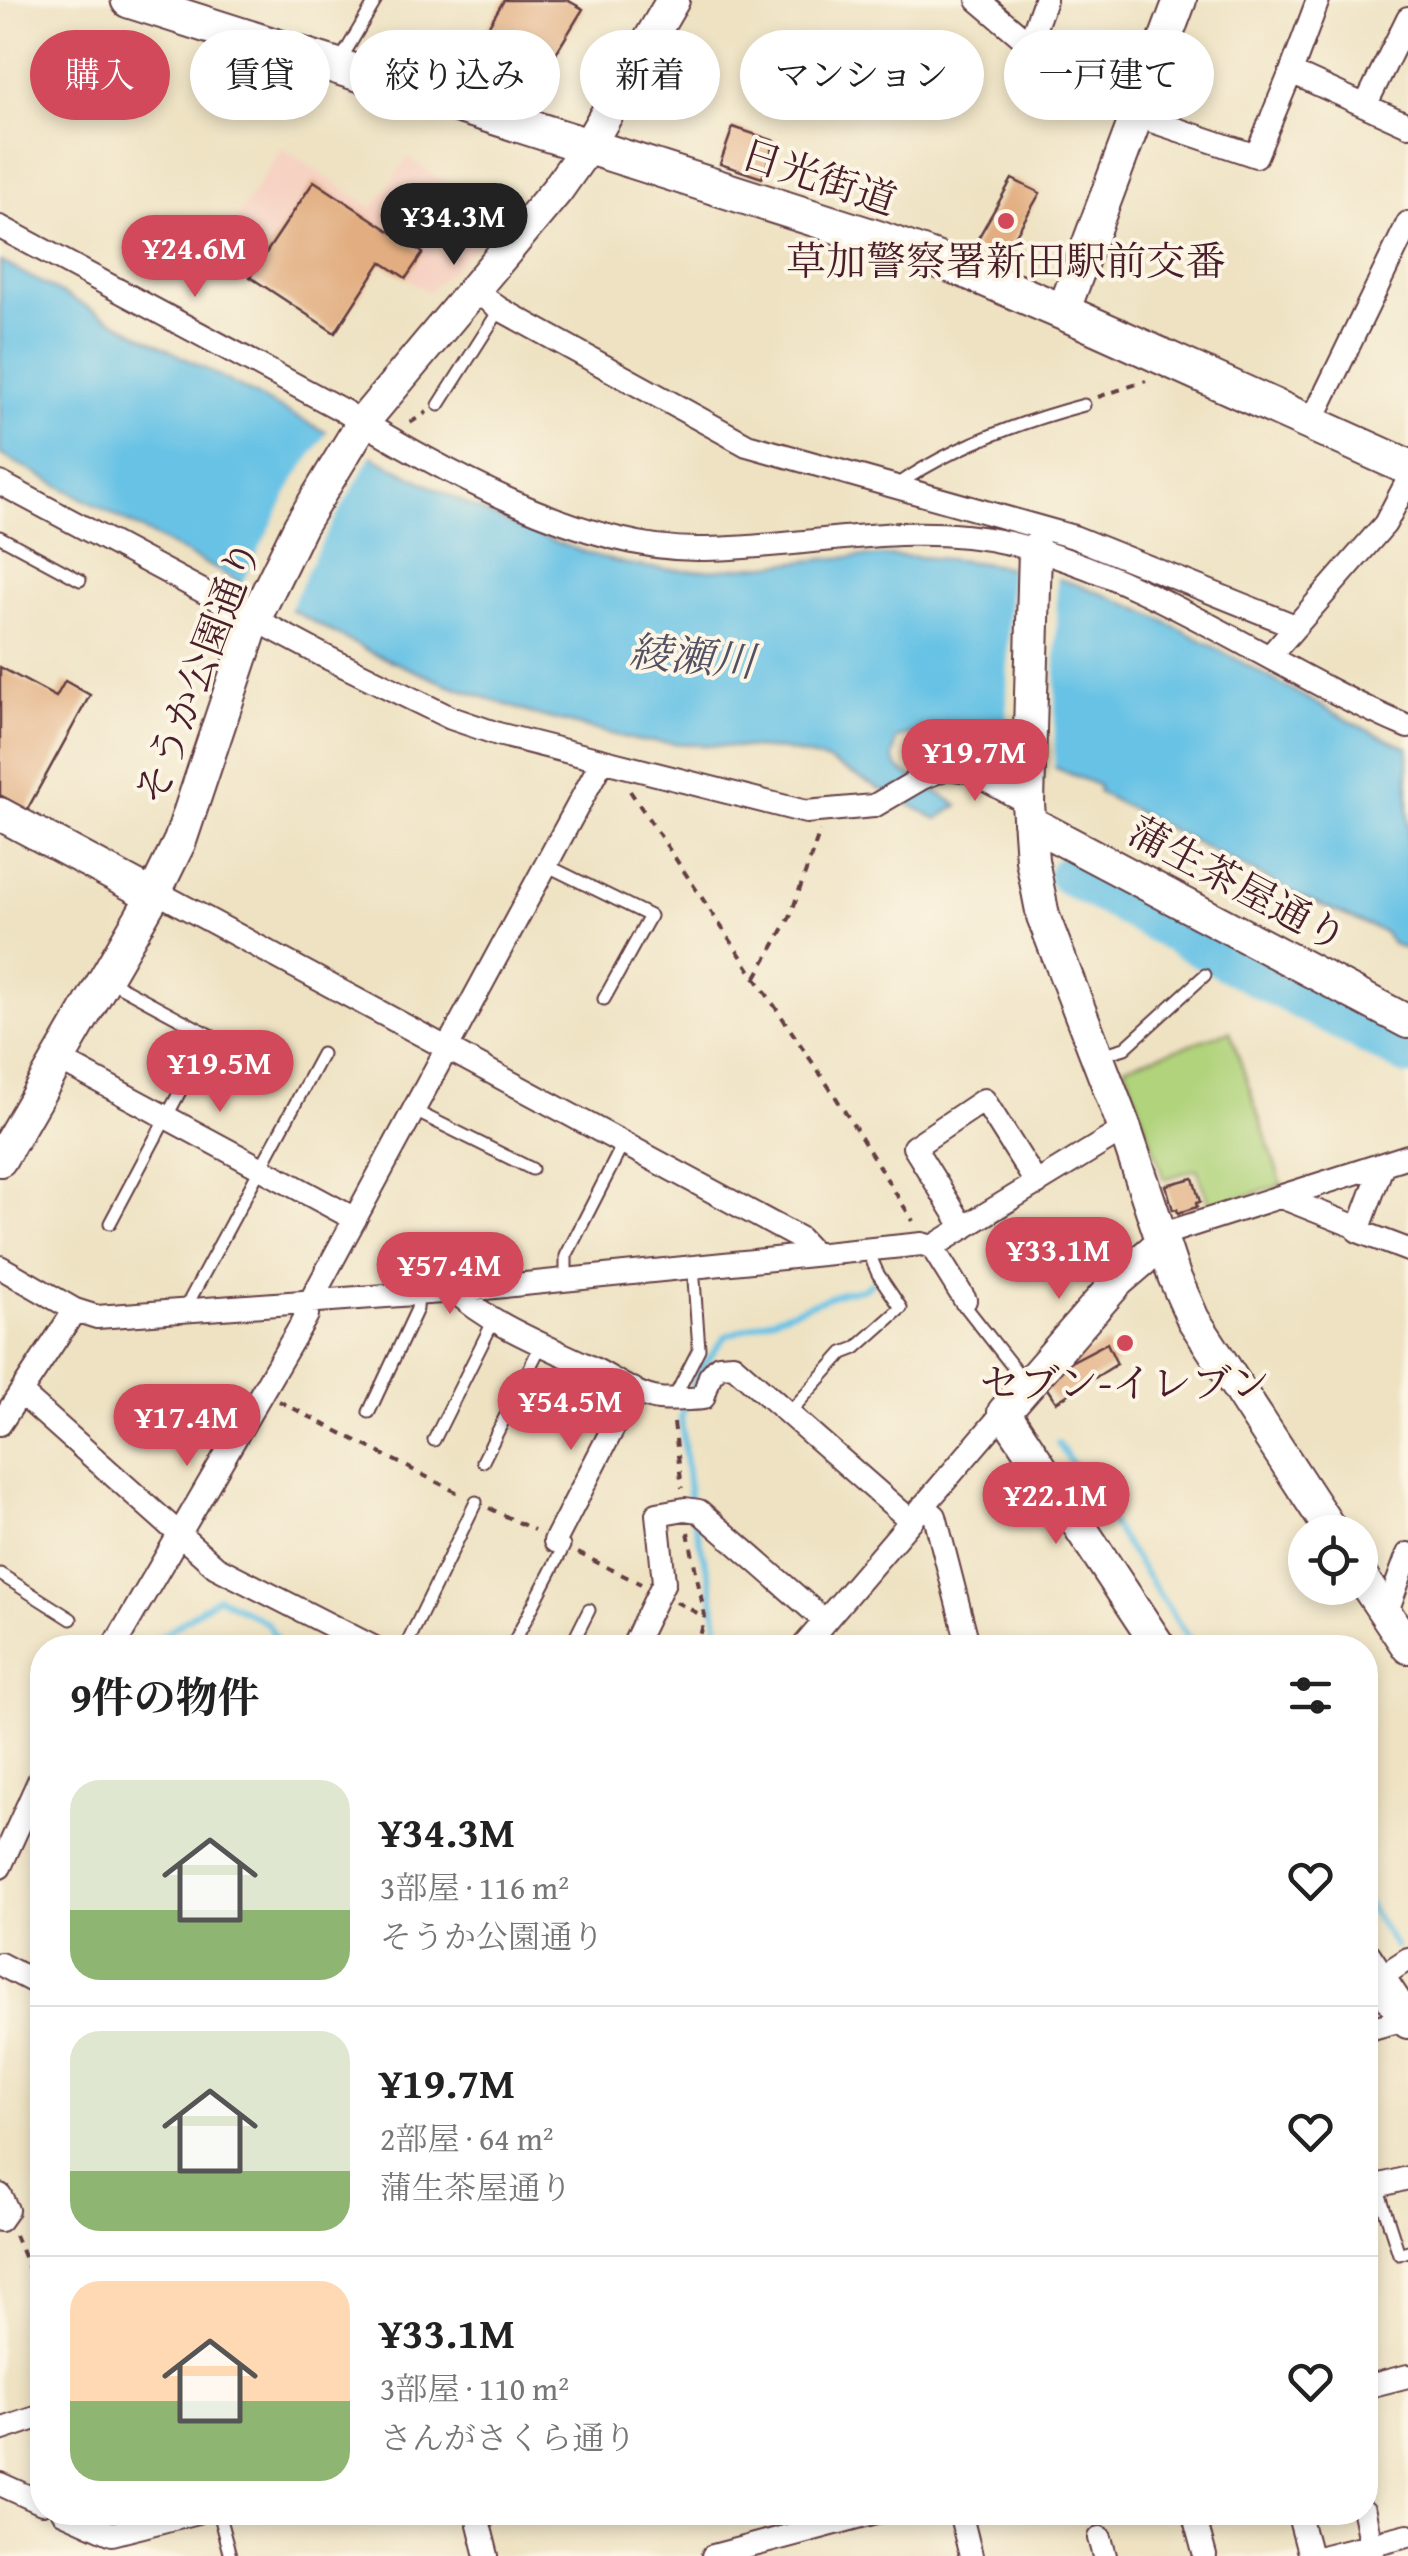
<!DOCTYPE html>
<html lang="ja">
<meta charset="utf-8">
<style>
body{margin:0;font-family:"Gentium Book Plus","Noto Serif JP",serif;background:#f2f2f2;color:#222;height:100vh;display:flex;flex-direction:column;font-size:38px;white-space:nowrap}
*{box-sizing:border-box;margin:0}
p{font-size:32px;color:#767676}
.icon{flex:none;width:55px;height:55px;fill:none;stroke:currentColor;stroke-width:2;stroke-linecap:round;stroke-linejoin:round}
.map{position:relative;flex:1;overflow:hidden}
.details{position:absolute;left:30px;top:1635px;width:1348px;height:890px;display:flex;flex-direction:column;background:#fff;border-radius:40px;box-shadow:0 5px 15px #0003}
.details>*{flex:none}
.guide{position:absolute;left:30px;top:30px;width:1350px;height:90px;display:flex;gap:20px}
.tools{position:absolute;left:1288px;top:1515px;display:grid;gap:20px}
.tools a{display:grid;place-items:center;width:90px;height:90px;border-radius:50%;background:#fff;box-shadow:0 5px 15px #0003;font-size:50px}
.price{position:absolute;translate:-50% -85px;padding:0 22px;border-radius:35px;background:#d1495b;color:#fff;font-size:32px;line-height:65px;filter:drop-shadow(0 2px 5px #0008)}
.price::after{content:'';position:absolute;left:50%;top:60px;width:30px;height:22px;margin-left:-15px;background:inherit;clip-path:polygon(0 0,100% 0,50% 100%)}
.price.on{background:#222;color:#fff}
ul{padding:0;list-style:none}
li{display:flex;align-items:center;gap:30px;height:250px;padding:0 40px}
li+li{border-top:2px solid #e0e0e0}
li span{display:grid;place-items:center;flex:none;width:280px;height:200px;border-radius:30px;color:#555}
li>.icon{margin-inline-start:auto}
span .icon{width:120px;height:120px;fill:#fffc;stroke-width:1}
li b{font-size:42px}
h2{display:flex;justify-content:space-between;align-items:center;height:120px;padding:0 40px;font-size:42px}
.tag{padding:0 35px;border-radius:45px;background:#fff;box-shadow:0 5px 15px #0003;font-size:35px;line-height:90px}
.tag.on{background:#d1495b;color:#fff}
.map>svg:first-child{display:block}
</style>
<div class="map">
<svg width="1408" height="2556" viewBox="0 0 1408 2556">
<rect width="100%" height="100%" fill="#fcf5e5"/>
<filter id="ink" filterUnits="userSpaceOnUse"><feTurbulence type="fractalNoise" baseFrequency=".01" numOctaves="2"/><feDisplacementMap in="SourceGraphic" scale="20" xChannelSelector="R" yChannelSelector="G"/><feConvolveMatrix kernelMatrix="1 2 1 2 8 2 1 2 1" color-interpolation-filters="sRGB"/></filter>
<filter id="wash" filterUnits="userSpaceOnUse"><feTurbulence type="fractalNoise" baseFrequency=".0048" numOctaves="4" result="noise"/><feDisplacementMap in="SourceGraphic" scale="40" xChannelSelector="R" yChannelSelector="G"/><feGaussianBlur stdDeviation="2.25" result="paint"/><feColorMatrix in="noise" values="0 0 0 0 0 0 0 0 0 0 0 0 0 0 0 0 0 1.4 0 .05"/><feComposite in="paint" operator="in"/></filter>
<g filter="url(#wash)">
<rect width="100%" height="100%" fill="#eee2c2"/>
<!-- built -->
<path fill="#f6d2c3" d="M282 148 373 208 408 157 503 221 428 292 381 262 335 333 213 253Z"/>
<!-- green -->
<path fill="#b0d37c" stroke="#7d7954" stroke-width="2.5" d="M1230 1031 1282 1185 1210 1207 1197 1169 1164 1179 1125 1066Z"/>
<!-- water -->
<path fill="#67c2e5" stroke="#587088" stroke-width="2.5" d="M0 261C117 323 234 385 352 446 436 489 518 534 610 560 684 581 762 564 837 558 895 553 956 558 1012 568 1157 594 1275 693 1408 748V949L1392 944 1384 932 1300 896 1098 792 1099 786 1011 749 911 734 896 739 893 758 899 769 958 805 937 819 826 760 784 750 639 741 533 714 446 684 370 652 0 454Z"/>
<!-- pier -->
<path fill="#eee2c2" d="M330 428 374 451 314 556 288 613 240 587 295 479Z
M1010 563 1057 576 1054 773 1006 754Z"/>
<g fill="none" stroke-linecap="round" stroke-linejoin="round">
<!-- stream -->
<path stroke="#67c2e5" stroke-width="6" d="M689 1394 702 1367 726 1336 843 1292 863 1289 871 1283
M685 1406 681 1417 690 1502
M1058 1443 1195 1648
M692 1514 710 1579 717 1624 708 1648
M145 1648 218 1597 267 1623 282 1648
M1365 1900 1395 1946"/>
<!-- river -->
<path stroke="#67c2e5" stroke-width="40" d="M1068 875 1213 954
M1225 960 1408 1056"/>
</g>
<g id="blocks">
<!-- building -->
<path fill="#e2ae81" d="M504 0H567L583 9 525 104 464 67Z
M733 127 775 141 762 178 720 164Z
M1012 179 1040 193 1001 261 972 249Z
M314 181 423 253 406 278 381 262 335 333 250 277Z
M0 667 56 697 65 681 90 695 27 810 0 795Z
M1193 1178 1200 1202 1196 1203 1197 1207 1178 1213 1177 1209 1173 1210 1166 1185Z
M1107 1343 1117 1364 1056 1402 1046 1387 1065 1365Z"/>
</g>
</g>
<g filter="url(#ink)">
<use href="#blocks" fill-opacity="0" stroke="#633c42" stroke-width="2.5"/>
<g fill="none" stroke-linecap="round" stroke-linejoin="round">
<defs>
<path id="lane" d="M340 61 376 0
M439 405 500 309
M896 486C951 447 1020 422 1084 405
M0 537 80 580
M548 866 650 916 604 999
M110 981 210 1035 110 1223
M1101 1055 1125 1048 1205 975
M415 1111 532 1169
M566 1278V1256L623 1144
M965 1300V1306L1024 1381
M190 1310 188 1303 322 1054
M674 1398 699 1349 693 1266
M369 1412 417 1309 418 1293
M788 1414 843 1353 856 1348 901 1308 878 1274 867 1249
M434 1440 495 1318
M483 1461 542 1343
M0 1574 71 1619
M405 1648 476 1502
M511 1648 564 1546
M570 1648 589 1610
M1377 2186 1399 2254 1408 2251
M218 2512 230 2556"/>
<path id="street" d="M978 0 1050 61 1137 116 1256 156 1291 72 1408 125
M1029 44 1045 0
M1291 72 1318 0
M1366 104 1408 18
M0 227 342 410C441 469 581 550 699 549 802 549 906 519 1009 543 1153 577 1274 670 1408 727
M475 291 500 309 747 445 1074 537 1295 626
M1311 423 1408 223
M0 483 324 656 451 718 498 734 806 812 874 806 922 778 947 768 969 771 1028 803
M1269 657 1385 524 1408 480
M155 891 799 1238 814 1254
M58 1059 355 1219
M1383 1164 1358 1231 1408 1250
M1281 1197 1359 1228
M964 1228 914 1147 984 1100 1037 1184
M1160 1235 1408 1156
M932 1247 965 1300
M0 1267 75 1310 97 1317 455 1291 922 1244 932 1247 1125 1129
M455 1291C490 1325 552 1348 596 1370 615 1380 637 1396 659 1399 664 1400 698 1399 703 1398L710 1376 719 1366 733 1365 910 1520
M310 1302 602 761
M21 1393 216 1567 375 1648
M0 1424 75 1310
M923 1506 935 1516 969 1648
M555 1541 633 1389
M1386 1614 1408 1554
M113 1648 307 1315 306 1302
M632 1648 664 1582 657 1514 685 1509 699 1511 825 1621
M802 1648 1004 1412
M0 1867 42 1774
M0 1964 42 1986
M1379 1978 1408 1959
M1365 2030 1406 2019
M1365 2189 1408 2178
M0 2195 7 2210 0 2220
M1365 2387 1408 2376
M0 2430 42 2416
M0 2484 42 2503
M63 2512 112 2534 197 2512
M476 2512 487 2556
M960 2512 971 2556
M1193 2512 1205 2556
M1298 2512 1310 2556
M1364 2512 1373 2556
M1100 2538 1105 2556
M713 2556 877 2512
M1325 2556 1408 2535"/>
<path id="secondary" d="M1063 312 1180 0
M1035 550 1028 803 1032 860 1043 916 1125 1129 1174 1276 1193 1319 1332 1532
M0 814 153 896
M1029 822 1408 1022
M0 1160 153 896 180 841 254 620 300 526 363 422 557 190 588 146 673 0
M1360 1575 1408 1647
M1160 1648 1004 1412 1118 1281 1162 1243
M1365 1957 1408 2022"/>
<path id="primary" d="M129 0 879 239 965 270 1079 319 1408 467"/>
</defs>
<!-- lane casing -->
<use href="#lane" stroke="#633c42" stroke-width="15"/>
<!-- street casing -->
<use href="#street" stroke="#633c42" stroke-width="26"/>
<!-- secondary casing -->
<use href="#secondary" stroke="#633c42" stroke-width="36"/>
<!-- primary casing -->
<use href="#primary" stroke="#633c42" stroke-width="39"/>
<!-- path -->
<path stroke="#633c42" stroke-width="4" stroke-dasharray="8 8" stroke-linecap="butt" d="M1098 397 1146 381
M410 423 427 412
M630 791 835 1096 913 1221
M756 977 790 917 820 831
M279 1401 462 1495
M674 1423 682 1488
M489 1508 534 1530
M688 1532 705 1617 697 1648
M578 1553 641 1584
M676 1602 705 1617
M15 2235 42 2300"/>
<!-- lane -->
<use href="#lane" stroke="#fff" stroke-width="11"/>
<!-- street -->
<use href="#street" stroke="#fff" stroke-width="22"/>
<!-- secondary -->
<use href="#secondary" stroke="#fff" stroke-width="32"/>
<!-- primary -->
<use href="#primary" stroke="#fff" stroke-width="35"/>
</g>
</g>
<!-- markers -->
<g fill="#d1495b" stroke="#fcf5e5" stroke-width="4">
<circle cx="1006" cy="221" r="10"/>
<circle cx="1125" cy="1343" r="10"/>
</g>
<g text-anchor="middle" stroke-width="8" stroke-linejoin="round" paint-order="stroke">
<!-- street labels -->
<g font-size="40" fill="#4a1f2b" stroke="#fcf5e5">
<text transform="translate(819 177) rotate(18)" y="14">日光街道</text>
<text transform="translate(198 672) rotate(-69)" y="14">そうか公園通り</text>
<text transform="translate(1238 884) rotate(28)" y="14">蒲生茶屋通り</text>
</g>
<!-- poi labels -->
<g font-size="40" fill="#4a1f2b" stroke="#fcf5e5">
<text x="1006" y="275">草加警察署新田駅前交番</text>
<text x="1125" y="1397">セブン-イレブン</text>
</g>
<!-- water labels -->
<g font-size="42" font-style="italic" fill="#535063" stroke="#fcf5e5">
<text transform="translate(692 656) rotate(5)" y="15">綾瀬川</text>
</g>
</g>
</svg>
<div class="tools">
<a><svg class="icon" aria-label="locate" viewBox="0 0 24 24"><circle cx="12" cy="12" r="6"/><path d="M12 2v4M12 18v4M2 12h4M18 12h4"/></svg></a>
</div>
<b class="price on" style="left:454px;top:268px">¥34.3M</b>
<b class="price" style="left:195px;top:300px">¥24.6M</b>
<b class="price" style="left:975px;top:804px">¥19.7M</b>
<b class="price" style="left:220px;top:1115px">¥19.5M</b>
<b class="price" style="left:1059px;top:1302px">¥33.1M</b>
<b class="price" style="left:450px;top:1317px">¥57.4M</b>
<b class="price" style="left:571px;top:1453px">¥54.5M</b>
<b class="price" style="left:187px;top:1469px">¥17.4M</b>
<b class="price" style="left:1056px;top:1547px">¥22.1M</b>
<div class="guide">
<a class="tag on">購入</a>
<a class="tag">賃貸</a>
<a class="tag">絞り込み</a>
<a class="tag">新着</a>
<a class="tag">マンション</a>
<a class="tag">一戸建て</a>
</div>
<section class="details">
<h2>9件の物件<svg class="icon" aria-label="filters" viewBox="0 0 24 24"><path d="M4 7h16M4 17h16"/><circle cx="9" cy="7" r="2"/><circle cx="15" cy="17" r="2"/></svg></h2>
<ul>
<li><span style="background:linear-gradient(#dfe7d0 65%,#8fb573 0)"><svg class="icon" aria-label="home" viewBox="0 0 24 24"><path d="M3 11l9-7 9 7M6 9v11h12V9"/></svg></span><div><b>¥34.3M</b><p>3部屋 · 116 m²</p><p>そうか公園通り</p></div><svg class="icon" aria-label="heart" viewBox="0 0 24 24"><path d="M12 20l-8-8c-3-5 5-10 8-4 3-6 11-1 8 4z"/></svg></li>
<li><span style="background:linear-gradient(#dfe7d0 70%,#8fb573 0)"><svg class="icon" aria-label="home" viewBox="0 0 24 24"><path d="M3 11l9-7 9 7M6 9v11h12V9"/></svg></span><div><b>¥19.7M</b><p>2部屋 · 64 m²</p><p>蒲生茶屋通り</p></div><svg class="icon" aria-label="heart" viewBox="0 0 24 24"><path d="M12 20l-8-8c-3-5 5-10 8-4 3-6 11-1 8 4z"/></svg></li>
<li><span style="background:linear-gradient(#ffd9b3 60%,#8fb573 0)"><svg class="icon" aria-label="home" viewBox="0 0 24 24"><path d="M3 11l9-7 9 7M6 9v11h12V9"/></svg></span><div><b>¥33.1M</b><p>3部屋 · 110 m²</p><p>さんがさくら通り</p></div><svg class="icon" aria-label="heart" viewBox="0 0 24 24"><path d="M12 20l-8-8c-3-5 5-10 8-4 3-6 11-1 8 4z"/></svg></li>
</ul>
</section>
</div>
